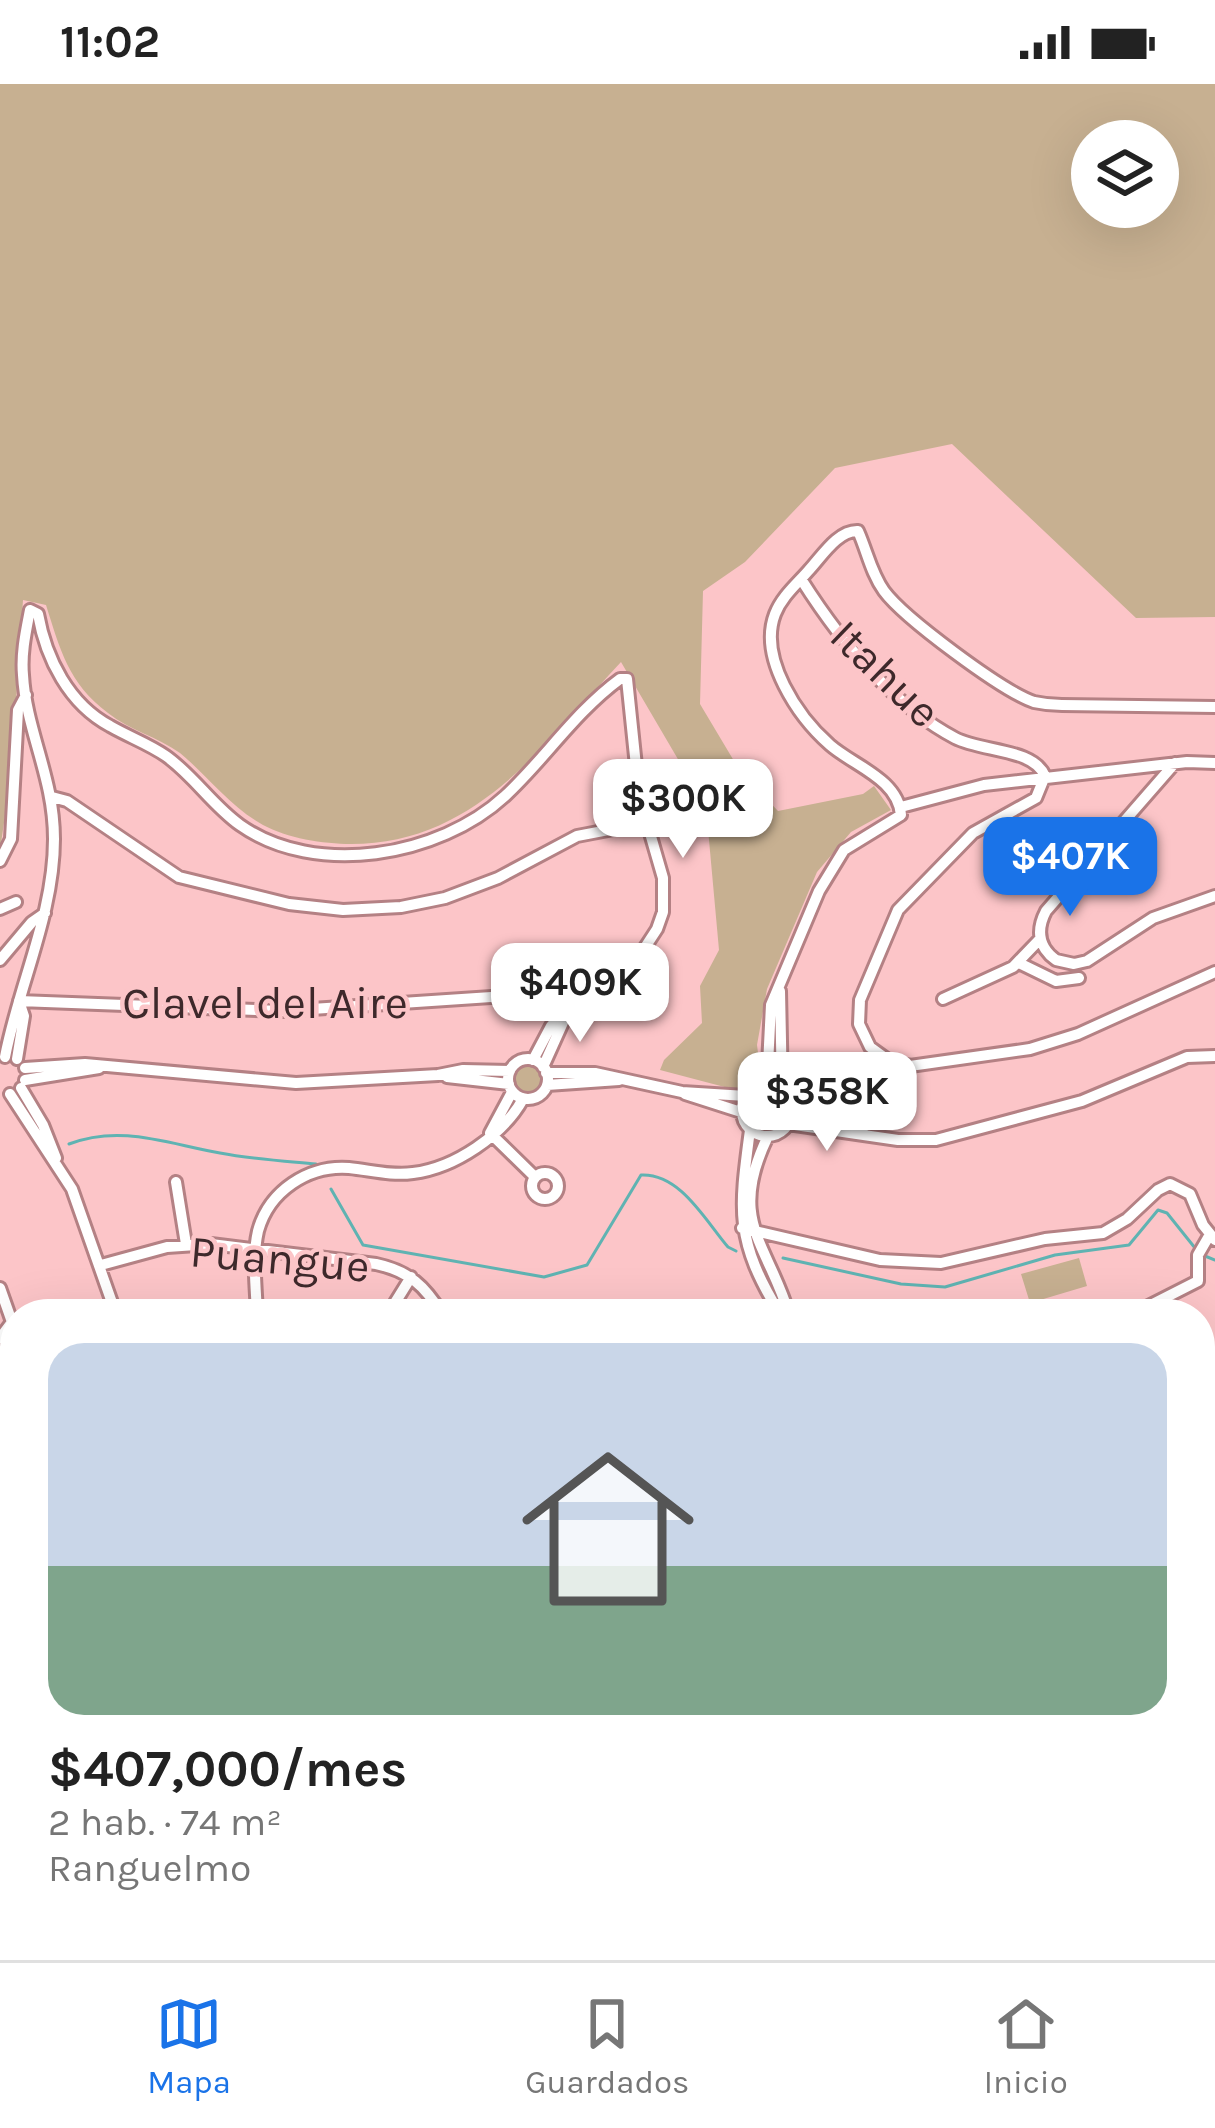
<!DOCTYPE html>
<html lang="es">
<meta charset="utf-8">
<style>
body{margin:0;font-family:Karla,sans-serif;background:#f6f6f6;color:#222;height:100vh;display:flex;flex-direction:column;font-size:45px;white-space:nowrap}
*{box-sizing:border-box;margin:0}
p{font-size:39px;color:#767676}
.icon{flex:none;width:66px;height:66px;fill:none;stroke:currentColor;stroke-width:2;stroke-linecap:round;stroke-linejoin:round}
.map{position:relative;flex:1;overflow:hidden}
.panel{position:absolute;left:0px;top:1215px;width:1215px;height:663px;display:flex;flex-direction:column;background:#fff;border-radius:48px 48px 0 0;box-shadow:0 12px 48px #0002}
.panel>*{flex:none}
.buttons{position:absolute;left:1071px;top:36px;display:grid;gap:24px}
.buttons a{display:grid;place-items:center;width:108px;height:108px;border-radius:50%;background:#fff;box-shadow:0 12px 48px #0002;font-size:60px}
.price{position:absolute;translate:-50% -102px;padding:0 27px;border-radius:24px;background:#fff;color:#222;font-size:39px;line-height:78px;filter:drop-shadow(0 3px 6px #0008)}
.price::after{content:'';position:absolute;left:50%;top:72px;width:36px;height:27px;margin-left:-18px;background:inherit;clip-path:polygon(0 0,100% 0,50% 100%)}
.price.selected{background:#1a73e8;color:#fff}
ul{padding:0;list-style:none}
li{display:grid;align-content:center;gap:24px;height:636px;padding:0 48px}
li span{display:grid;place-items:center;height:372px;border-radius:36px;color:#555}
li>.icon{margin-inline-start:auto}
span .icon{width:216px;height:216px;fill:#fffc;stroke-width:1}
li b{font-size:51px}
.status{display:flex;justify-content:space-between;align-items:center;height:84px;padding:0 60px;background:#fff;direction:ltr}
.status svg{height:33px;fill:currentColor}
.menu{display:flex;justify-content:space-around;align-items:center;height:168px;border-top:3px solid #e0e0e0;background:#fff;font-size:33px;color:#767676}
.menu a{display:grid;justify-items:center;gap:6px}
.menu .selected{color:#1a73e8}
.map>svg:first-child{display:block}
</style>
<div class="status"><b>11:02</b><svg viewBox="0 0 49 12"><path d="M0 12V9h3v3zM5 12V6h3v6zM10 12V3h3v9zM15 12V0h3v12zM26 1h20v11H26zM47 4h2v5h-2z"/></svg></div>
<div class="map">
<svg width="1215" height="1876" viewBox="0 0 1215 1876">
<rect width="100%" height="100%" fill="#fcc5c8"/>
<!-- green -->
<path fill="#c7b091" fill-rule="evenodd" d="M0 0H1215V533L1136 534 952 360 835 384 745 478 703 507 700 620 740 687 778 727 863 710 874 702 891 726 851 748 817 788 767 905 757 961 761 992 736 1006 660 986 664 976 702 939 700 902 719 866 706 723 621 578C544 660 476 760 351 760 323 760 287 754 263 741 229 722 209 693 180 669 158 653 129 646 108 629 68 599 60 565 46 521L23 516 11 691 0 766ZM1092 57H1158V123H1092Z
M514 996a14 14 0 1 1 28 0a14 14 0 1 1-28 0Z
M746 1027a20 20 0 1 1 40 0a20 20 0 1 1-40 0Z
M1079 1174 1087 1202 1030 1219 1021 1190Z
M571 1863H611L618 1876H561L558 1870Z"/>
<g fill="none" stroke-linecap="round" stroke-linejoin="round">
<!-- stream -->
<path stroke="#5fb3b2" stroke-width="3" d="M69 1060C121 1040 168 1060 220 1069 251 1075 284 1077 316 1080
M331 1105 363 1161 544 1193 587 1181 641 1091C680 1089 705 1136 728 1163L736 1167
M1205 1172 1215 1176
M783 1174 901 1200 945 1203 1055 1171 1129 1161 1158 1126 1167 1129 1195 1164"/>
<defs>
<path id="minor" d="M801 495C839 555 891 620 955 654 982 668 1033 664 1045 692L1036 714 973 749 898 826 860 916 859 940 870 963 888 976 910 982 1030 965 1078 950 1215 888
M30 526 38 530C46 575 69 620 110 642 129 653 149 660 166 672 194 692 212 721 240 741 315 794 439 773 505 712 545 675 574 629 620 595H627L639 711 663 794V828L657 845 642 868 577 913 551 942 533 976
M1175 679 1046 827C1036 846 1038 863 1056 876L1074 880 1087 877 1153 834 1215 812
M52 713 67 717 179 793 289 820 343 826 401 823 445 814 498 794 577 752 645 739
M901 723 984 701 1187 678 1215 679
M0 777 11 755 18 626 26 611
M0 825 16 818
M0 876 32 838 45 829
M1019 879 1056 897 1079 894
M780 907 782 1006
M943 915 1013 883 1040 855
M19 917 282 927 583 907
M5 973C19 900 54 830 54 755 54 693 26 647 23 591 21 569 26 547 30 526
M17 975 24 932 19 917
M508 995a20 20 0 1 1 40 0a20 20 0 1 1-40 0Z
M543 983 570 923
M25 984 85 980 296 999 438 991 463 986 510 987
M546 989H595L682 1008 746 1012
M447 993 509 1000
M25 996 99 984
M547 1001 619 996
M767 1001 771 921 819 807 844 766 901 731C898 695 854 682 830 661 798 633 758 574 775 530 782 512 797 500 809 486 822 472 838 446 858 447 867 467 871 489 884 507 904 534 1002 607 1034 618 1043 620 1053 621 1062 621L1215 623
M742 1027a25 25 0 1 1 50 0a25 25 0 1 1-50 0Z
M21 1004 43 1041 56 1074
M10 1010 72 1105 116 1230
M685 1010 741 1028
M792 1024 848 1039 863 1048
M788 1040 898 1056H936L1082 1017 1187 973 1215 972
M750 1046C739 1128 735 1156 780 1230
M490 1049 535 1093
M490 1049 512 1008
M768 1052C727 1137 767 1158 789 1230
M532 1102a13 13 0 1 1 26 0a13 13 0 1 1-26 0Z
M176 1098 186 1160
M742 1144 880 1176 941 1179 1045 1155 1103 1149 1127 1135 1158 1106 1170 1100 1190 1110 1203 1141 1215 1156
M101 1181 167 1163 211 1160 376 1180C409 1187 425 1202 442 1230
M0 1204 12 1238 0 1254
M257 1230C256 1203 252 1173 258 1147 269 1107 308 1081 349 1084 370 1086 391 1092 413 1089 455 1084 503 1051 523 1015
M388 1230 411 1193
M1133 1230 1198 1197V1171L1209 1152
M1200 1339 1215 1331
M1200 1412 1204 1421
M0 1557 15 1577
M1200 1564 1215 1597
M1200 1626 1215 1619
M0 1665 15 1684
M0 1720 15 1709
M68 1863 78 1876
M896 1863 902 1876
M110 1876 128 1863
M1021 1876 1042 1863"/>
<path id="major" d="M0 1394 15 1413
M0 1418 15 1438
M338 1863 346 1876
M352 1863 360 1876
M301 1876 319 1863"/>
</defs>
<!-- minor casing -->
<use href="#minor" stroke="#b48184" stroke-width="16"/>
<!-- major casing -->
<use href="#major" stroke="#b48184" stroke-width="20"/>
<!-- minor -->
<use href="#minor" stroke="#fff" stroke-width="10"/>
<!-- major -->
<use href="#major" stroke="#fff" stroke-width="14"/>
</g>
<g text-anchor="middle" stroke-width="9" stroke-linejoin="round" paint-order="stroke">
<!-- street labels -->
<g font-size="45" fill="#3e292b" stroke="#fcc5c8">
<text transform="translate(886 589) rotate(44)" y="16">Itahue</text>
<text x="265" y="934">Clavel del Aire</text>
<text transform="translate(280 1174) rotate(5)" y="16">Puangue</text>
</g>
</g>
</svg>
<div class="buttons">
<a><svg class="icon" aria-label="layers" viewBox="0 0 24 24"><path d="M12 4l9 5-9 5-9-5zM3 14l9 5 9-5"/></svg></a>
</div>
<b class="price" style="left:683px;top:777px">$300K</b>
<b class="price selected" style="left:1070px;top:835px">$407K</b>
<b class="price" style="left:580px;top:961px">$409K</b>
<b class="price" style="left:827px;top:1070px">$358K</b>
<section class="panel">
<ul>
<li><span style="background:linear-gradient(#c9d6e8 60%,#7fa58c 0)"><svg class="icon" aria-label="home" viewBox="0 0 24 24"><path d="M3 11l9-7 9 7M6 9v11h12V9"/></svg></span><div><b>$407,000/mes</b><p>2 hab. · 74 m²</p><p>Ranguelmo</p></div></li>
</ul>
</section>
</div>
<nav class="menu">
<a class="selected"><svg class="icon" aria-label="map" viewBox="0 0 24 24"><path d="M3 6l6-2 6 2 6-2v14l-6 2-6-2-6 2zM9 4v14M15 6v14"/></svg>Mapa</a>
<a><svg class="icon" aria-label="saved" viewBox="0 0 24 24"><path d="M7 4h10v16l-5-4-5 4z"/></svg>Guardados</a>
<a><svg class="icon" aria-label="home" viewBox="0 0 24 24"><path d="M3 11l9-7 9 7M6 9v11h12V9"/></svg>Inicio</a>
</nav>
